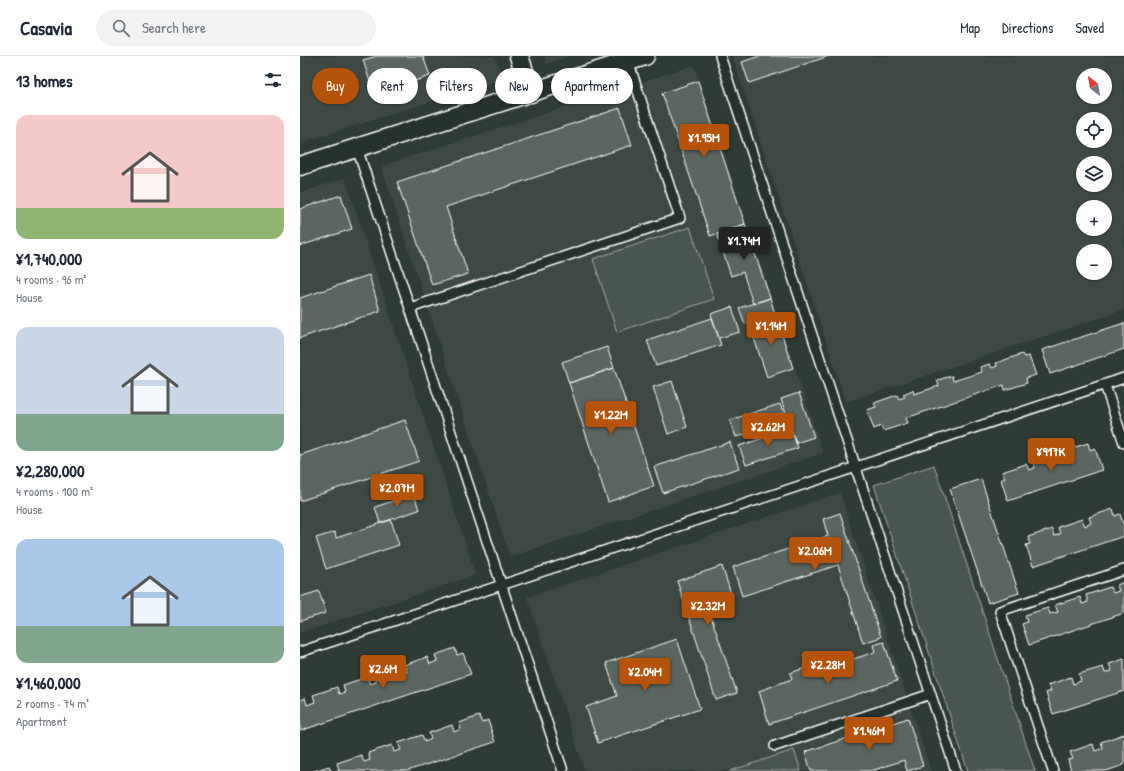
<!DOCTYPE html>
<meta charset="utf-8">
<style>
body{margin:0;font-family:"Patrick Hand",sans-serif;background:#f2f2f3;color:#1f2937;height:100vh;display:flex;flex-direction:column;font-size:15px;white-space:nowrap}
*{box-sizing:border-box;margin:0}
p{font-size:13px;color:#747a83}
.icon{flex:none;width:22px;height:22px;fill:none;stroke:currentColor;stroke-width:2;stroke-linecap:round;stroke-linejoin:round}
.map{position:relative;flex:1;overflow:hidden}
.sheet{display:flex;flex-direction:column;background:#fff;width:300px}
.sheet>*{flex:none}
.hud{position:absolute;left:12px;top:12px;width:380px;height:36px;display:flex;gap:8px}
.needle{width:26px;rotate:329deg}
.buttons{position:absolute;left:776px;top:12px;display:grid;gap:8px}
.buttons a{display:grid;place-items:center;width:36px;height:36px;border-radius:50%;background:#fff;box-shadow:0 1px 3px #0004;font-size:20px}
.price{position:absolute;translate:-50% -34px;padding:0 9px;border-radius:4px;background:#b45309;color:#fff;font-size:13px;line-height:26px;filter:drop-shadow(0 1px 2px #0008)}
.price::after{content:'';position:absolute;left:50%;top:24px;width:12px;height:9px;margin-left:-6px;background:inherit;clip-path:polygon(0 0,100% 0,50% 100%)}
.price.on{background:#222;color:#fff}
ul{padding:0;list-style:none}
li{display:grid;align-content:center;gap:8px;height:212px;padding:0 16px}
li span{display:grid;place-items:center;height:124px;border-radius:12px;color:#555}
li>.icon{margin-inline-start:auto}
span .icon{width:72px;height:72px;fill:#fffc;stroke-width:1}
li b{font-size:17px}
h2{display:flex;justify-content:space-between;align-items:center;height:48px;padding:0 16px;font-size:17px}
.tag{padding:0 14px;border-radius:18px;background:#fff;box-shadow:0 1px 3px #0004;font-size:14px;line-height:36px}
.tag.on{background:#b45309;color:#fff}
header{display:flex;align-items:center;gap:24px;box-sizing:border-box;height:56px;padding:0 20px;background:#fff;border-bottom:1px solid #e0e1e3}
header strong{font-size:19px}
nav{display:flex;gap:22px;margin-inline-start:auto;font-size:14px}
.search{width:280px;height:36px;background:#f2f2f3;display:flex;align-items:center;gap:10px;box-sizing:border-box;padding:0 14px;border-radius:22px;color:#747a83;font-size:15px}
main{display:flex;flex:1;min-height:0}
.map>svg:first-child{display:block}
</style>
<header>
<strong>Casavia</strong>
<div class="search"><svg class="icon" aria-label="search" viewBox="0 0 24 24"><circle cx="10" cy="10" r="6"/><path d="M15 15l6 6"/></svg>Search here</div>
<nav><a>Map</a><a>Directions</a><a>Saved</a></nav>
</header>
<main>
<section class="sheet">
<h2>13 homes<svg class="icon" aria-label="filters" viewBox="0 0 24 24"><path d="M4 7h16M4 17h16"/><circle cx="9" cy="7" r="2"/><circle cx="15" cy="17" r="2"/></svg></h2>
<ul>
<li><span style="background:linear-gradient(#f6c9c9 75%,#8fb573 0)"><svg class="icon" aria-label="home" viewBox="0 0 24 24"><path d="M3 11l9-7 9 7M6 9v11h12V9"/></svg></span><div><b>¥1,740,000</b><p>4 rooms · 96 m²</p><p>House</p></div></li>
<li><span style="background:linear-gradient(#c9d6e8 70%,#7fa58c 0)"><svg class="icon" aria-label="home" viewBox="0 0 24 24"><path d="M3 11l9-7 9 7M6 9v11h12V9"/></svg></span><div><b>¥2,280,000</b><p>4 rooms · 100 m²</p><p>House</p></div></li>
<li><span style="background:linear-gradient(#a9c7e8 70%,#7fa58c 0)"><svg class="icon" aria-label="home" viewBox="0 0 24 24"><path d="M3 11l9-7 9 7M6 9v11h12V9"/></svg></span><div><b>¥1,460,000</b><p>2 rooms · 74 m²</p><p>Apartment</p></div></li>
</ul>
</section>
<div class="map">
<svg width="824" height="715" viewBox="0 0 824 715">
<rect width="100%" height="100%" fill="#2f3b35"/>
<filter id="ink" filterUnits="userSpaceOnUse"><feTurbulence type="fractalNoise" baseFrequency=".025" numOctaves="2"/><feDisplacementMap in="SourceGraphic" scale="8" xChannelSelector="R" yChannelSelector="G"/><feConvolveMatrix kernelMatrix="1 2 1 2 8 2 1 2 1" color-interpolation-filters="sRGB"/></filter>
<g filter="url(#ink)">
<!-- built -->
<path fill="#3c4842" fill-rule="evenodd" d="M0 0H195L203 23 0 87Z
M244 0H270L246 8Z
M432 0H824V254L546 346ZM783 19H805V41H783ZM783 63H805V85H783ZM783 107H805V129H783ZM783 151H805V173H783ZM783 195H805V217H783Z
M394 9 523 397 210 501 81 110Z
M45 122 176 519 0 577V137Z
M540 437 631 715H501L493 694 430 715H285L227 541Z"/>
<!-- green -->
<path fill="#4a544f" stroke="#a4aaa7" d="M390 171 414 243 317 276 293 203Z
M634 409 735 715H668L574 429Z
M494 694 501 715H430Z"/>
<!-- building -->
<path fill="#5b6661" stroke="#fff" d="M77 0H123L130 20 74 38 63 4Z
M460 0H529L449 27 442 6Z
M398 25 445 168 410 180 362 37Z
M320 52 332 89 146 151 168 218 132 229 97 126Z
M41 139 52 173 0 190V153Z
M445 168 470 242 453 248 443 216 431 220 417 178Z
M69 219 80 255 0 282V242Z
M470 242 475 258 445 268 439 252Z
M432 251 440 276 419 282 411 258Z
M475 258 493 312 467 321 449 267Z
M412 262 421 289 356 310 347 284Z
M824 267V293L750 318 742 294Z
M307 291 314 312 269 327 262 306Z
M722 298 724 301 729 300 736 319 726 322 727 327 705 334 704 329 606 362 608 367 583 375 581 370 574 373 567 354 576 351 574 347 597 339 599 343 605 341 603 338 613 334 614 338 639 330 637 324 652 320 653 325 682 316 680 311 690 308 692 312 697 310 696 307Z
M314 312 354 430 308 446 269 327Z
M372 325 387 371 368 378 353 331Z
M499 337 514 381 496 387 481 343Z
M480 348 486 364 436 381 430 364Z
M105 364 119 405 0 445V399Z
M491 373 498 392 446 409 439 390Z
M430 386 439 412 363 437 354 411Z
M788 387 790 394 795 392 802 414 708 445 701 424 705 422 702 416 726 408 729 414 735 412 733 405 757 397 759 404 766 402 763 395Z
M681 423 719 537 688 547 650 433Z
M114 438 119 454 80 467 75 451Z
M813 453 815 460 820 458 824 470V480L733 510 726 489 730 488 728 481 752 473 754 480 760 478 758 471 782 463 785 470 791 467 789 461Z
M540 457 581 581 563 587 538 509 442 540 433 511 528 480 523 463Z
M91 464 99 489 26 513 16 482 35 476 36 482Z
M422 510 431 538 406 546 437 637 416 644 377 525Z
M824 526V557L729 589 722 568 727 566 725 559 748 552 750 558 758 556 755 549 780 541 782 548 788 546 786 539 810 531 813 537 819 535 817 529Z
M19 535 26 557 0 565V541Z
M377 583 400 653 298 687 286 651 317 640 306 607Z
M584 586 597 625 469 668 459 635 492 623 490 617 511 610 513 616 575 596 573 589Z
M155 592 157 599 163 597 171 618 0 675V644L5 642 7 649 15 646 13 639 37 631 39 638 45 636 43 629 67 621 70 628 76 626 74 619 98 611 100 618 107 616 104 609 127 601 130 608 137 605 135 599Z
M824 603V635L753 658 746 637 751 635 748 629 771 621 773 628 781 625 779 618 803 611 805 617 812 615 809 608Z
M179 660 182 667 188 664 195 686 107 715H36L39 714 37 707 61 699 64 706 70 704 68 697 92 689 94 696 101 694 98 687 122 679 125 686 131 683 129 677 152 669 154 676 161 673 159 667Z
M608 662 623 710 607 715 604 704 571 715H511L505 696Z
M824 678V709L806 715H771L768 704 773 703 770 696 793 688 795 695 803 692 801 686Z
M29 710 31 715H14Z"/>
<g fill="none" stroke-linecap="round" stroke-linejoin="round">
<defs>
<path id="service" d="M420 0 656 715
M57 92 263 715
M110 252 380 162 328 5
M805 329 824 387
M0 596 824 322
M475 690 631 638
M753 715 700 555 824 514"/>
<path id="minor" d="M219 0 231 37
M0 110 345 0"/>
</defs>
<!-- service casing -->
<use href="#service" stroke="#fff" stroke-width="12"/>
<!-- minor casing -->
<use href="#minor" stroke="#fff" stroke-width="21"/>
<!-- service -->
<use href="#service" stroke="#26332d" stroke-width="9"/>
<!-- minor -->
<use href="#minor" stroke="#26332d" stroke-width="18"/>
</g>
</g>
</svg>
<div class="buttons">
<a><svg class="needle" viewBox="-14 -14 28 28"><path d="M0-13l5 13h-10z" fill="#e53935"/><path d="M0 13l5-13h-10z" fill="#747a83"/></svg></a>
<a><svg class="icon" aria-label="locate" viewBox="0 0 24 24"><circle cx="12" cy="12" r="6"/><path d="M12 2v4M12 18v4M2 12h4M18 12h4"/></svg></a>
<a><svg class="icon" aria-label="layers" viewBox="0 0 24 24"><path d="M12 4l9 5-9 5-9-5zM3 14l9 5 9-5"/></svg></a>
<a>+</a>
<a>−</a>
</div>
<b class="price" style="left:404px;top:102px">¥1.95M</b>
<b class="price on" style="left:444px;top:205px">¥1.74M</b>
<b class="price" style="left:471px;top:290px">¥1.14M</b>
<b class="price" style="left:311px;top:379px">¥1.22M</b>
<b class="price" style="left:468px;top:391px">¥2.62M</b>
<b class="price" style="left:751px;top:416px">¥917K</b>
<b class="price" style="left:97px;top:452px">¥2.07M</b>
<b class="price" style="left:515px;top:515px">¥2.06M</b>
<b class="price" style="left:408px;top:570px">¥2.32M</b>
<b class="price" style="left:528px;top:629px">¥2.28M</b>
<b class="price" style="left:83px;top:633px">¥2.6M</b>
<b class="price" style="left:345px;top:636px">¥2.04M</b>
<b class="price" style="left:569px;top:695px">¥1.46M</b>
<div class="hud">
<a class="tag on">Buy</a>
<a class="tag">Rent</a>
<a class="tag">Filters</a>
<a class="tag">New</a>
<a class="tag">Apartment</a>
</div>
</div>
</main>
